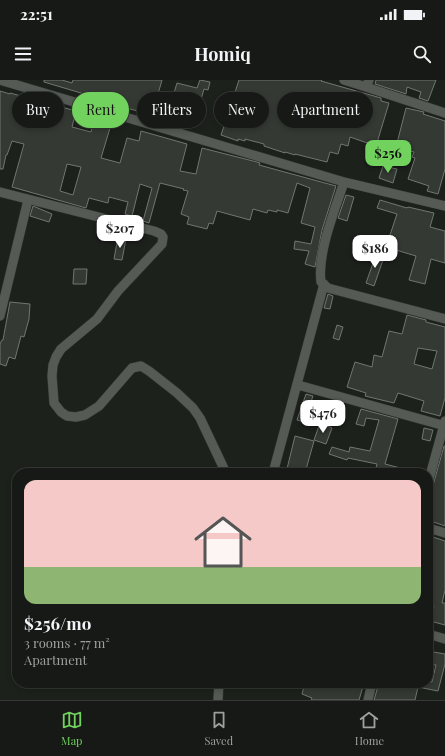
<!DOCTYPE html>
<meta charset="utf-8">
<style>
body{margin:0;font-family:"Playfair Display",serif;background:#1f221e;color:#f1f3f6;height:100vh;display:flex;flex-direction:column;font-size:15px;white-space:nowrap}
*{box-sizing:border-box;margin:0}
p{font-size:13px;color:#9ea0a0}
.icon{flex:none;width:22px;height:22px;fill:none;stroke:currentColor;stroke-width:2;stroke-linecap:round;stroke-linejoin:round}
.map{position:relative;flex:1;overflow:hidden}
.panel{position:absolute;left:12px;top:388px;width:421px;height:220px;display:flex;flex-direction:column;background:#161915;border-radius:16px;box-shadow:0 2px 6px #0003,0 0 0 1px #353834}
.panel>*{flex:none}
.banner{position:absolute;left:12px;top:12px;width:421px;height:36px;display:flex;gap:8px}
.price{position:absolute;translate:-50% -34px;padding:0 9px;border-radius:8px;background:#fff;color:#222;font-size:13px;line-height:26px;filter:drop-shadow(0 1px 2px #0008)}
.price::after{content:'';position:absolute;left:50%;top:24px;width:12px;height:9px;margin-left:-6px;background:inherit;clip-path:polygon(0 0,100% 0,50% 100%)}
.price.selected{background:#71d25e;color:#111}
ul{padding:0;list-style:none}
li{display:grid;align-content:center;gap:8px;height:212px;padding:0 12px}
li span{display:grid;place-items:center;height:124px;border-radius:12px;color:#555}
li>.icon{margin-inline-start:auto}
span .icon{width:72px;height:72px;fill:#fffc;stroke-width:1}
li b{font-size:17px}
.chip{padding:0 14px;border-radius:18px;background:#161915;box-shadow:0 2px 6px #0003,0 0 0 1px #353834;font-size:14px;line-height:36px}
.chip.selected{background:#71d25e;color:#111}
.status{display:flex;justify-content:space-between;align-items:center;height:28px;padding:0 20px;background:#161915;direction:ltr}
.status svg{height:11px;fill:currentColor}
header{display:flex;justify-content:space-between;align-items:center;height:52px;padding:0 12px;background:#161915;font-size:18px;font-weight:700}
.tabs{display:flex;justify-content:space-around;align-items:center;height:56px;border-top:1px solid #353834;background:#161915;font-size:11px;color:#9ea0a0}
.tabs a{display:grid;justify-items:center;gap:2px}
.tabs .selected{color:#71d25e}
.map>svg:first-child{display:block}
</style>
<div class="status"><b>22:51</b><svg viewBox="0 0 49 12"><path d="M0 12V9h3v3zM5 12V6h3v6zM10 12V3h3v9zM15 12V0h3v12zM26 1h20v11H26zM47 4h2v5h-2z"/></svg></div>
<header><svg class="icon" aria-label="menu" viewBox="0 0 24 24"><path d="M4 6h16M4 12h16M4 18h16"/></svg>Homiq<svg class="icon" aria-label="search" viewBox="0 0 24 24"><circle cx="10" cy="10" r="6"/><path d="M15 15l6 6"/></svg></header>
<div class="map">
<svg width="445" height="620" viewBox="0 0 445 620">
<rect width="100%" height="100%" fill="#1d211c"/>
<!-- building -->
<path fill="#343934" stroke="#717670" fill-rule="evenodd" d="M44 0H62L72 3 73 0H162L152 35 123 27 124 24 111 20V21L91 16 44 2Z
M200 0 210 2 208 10 204 9 194 44 182 40 181 43 166 39 177 3 197 8Z
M239 0H322L321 1 381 18V21L389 23 376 66 350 57 348 66 341 64 338 74 330 72 327 82 295 74V75L285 72V73L264 66V64L245 59V61L238 59V61L221 55Z
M376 0H436L428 21 419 18 421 12 407 7 406 14 375 4Z
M0 11 10 14V13L76 31 72 47 91 52 93 43 110 48 101 78 120 83 127 58 139 61 141 51 187 64 180 91 196 94 202 68 257 82 260 83 259 85 336 106 322 150 315 187 305 184 309 171 294 169 295 161 311 164 315 147 301 143 310 108 297 103 288 133 277 130V132L268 130 267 133 253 129 250 140 217 131 213 144 209 143 207 149 187 144 189 137 181 134 188 111 183 110 184 109 160 103 149 143 143 141 152 108 140 104 132 136 125 134 128 122 109 117 108 123 89 118 86 128 12 107 24 64 12 61 7 75H6L3 89H0ZM67 84 81 87 73 115 60 111Z
M406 28 424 32 423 34 445 41V89L438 114 427 111 429 106 408 99 415 78 412 77 414 72 396 67Z
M383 86 397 89 393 103 379 98Z
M346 115 354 117 347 141 338 138Z
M380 120 407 128 408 127 434 133 430 147 445 151V183L431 179 425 204 409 200 416 176 386 167 397 134 377 128Z
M33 126 52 134 49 142 30 136Z
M118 157 126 159 122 180 114 179Z
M377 172 385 174 374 206 366 203Z
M74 189H87L86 204H73Z
M328 214 333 216 330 229 324 228Z
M10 222 30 224 29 239 24 257 21 256 15 279 9 277 6 286 0 284V264L2 260H3L5 249Z
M407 235 426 240V242L445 247V318L440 336 421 331 424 321 398 313 394 323 365 316 366 313 347 307 355 282 372 287 374 275 382 277 389 251 402 254ZM418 268 437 271 432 289 414 284Z
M337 245 343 247 339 260 333 258Z
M306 314 313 316 304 342 297 340Z
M361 329 398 339 385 384 412 391V393H395L376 388 377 384 348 378 347 380 329 374 332 367 349 372 350 367 370 371 379 340 366 338 364 346 356 344Z
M320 343 332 348 326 364 314 360Z
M424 348 433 350 430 361 422 359Z
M295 356 314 361 305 393H286Z
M444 366H445V446L428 440V423Z
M433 457 445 461V510L442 523H445V545L430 541 434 526H428V458L432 460Z
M428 571 445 574V584L438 611 418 607 415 620H374L379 603H428V601L432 602 436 585 428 584Z
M305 603H364L359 620H311L312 618 302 614Z"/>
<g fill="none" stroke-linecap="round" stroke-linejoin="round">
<defs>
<path id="minor" d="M0 0 344 102 445 126
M344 0 366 7
M369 0 366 7 445 33
M344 102C335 130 317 173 321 202L328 208 445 239
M0 112 154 151 161 154 163 157 162 164 118 211 97 239 61 269 56 277 53 285 52 296 54 323 61 332 67 336 76 337 85 335 99 326 132 288 141 286 149 291 177 313 193 328 200 338 226 393
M0 236 28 120
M298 305 445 346
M273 393 324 204
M428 403 445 341
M428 448 445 453
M428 554 445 559
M218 620 219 603
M368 620 372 603"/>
</defs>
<!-- minor casing -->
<use href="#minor" stroke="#383b38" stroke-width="10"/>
<!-- minor -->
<use href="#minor" stroke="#565a55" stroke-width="9"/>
</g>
</svg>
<b class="price selected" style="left:388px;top:94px">$256</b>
<b class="price" style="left:120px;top:169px">$207</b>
<b class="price" style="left:375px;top:189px">$186</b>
<b class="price" style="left:323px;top:354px">$476</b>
<div class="banner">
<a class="chip">Buy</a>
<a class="chip selected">Rent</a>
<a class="chip">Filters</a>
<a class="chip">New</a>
<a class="chip">Apartment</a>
</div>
<section class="panel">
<ul>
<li><span style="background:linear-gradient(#f6c9c9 70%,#8fb573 0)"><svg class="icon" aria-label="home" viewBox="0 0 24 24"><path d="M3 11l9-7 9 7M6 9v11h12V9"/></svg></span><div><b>$256/mo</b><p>3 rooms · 77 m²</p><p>Apartment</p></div></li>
</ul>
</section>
</div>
<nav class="tabs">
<a class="selected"><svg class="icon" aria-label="map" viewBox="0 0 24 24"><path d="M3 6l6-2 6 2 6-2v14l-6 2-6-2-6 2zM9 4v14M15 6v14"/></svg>Map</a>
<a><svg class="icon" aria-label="saved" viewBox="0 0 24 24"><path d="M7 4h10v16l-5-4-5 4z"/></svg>Saved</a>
<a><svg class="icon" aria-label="home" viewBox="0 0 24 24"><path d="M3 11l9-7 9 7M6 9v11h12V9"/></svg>Home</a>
</nav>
